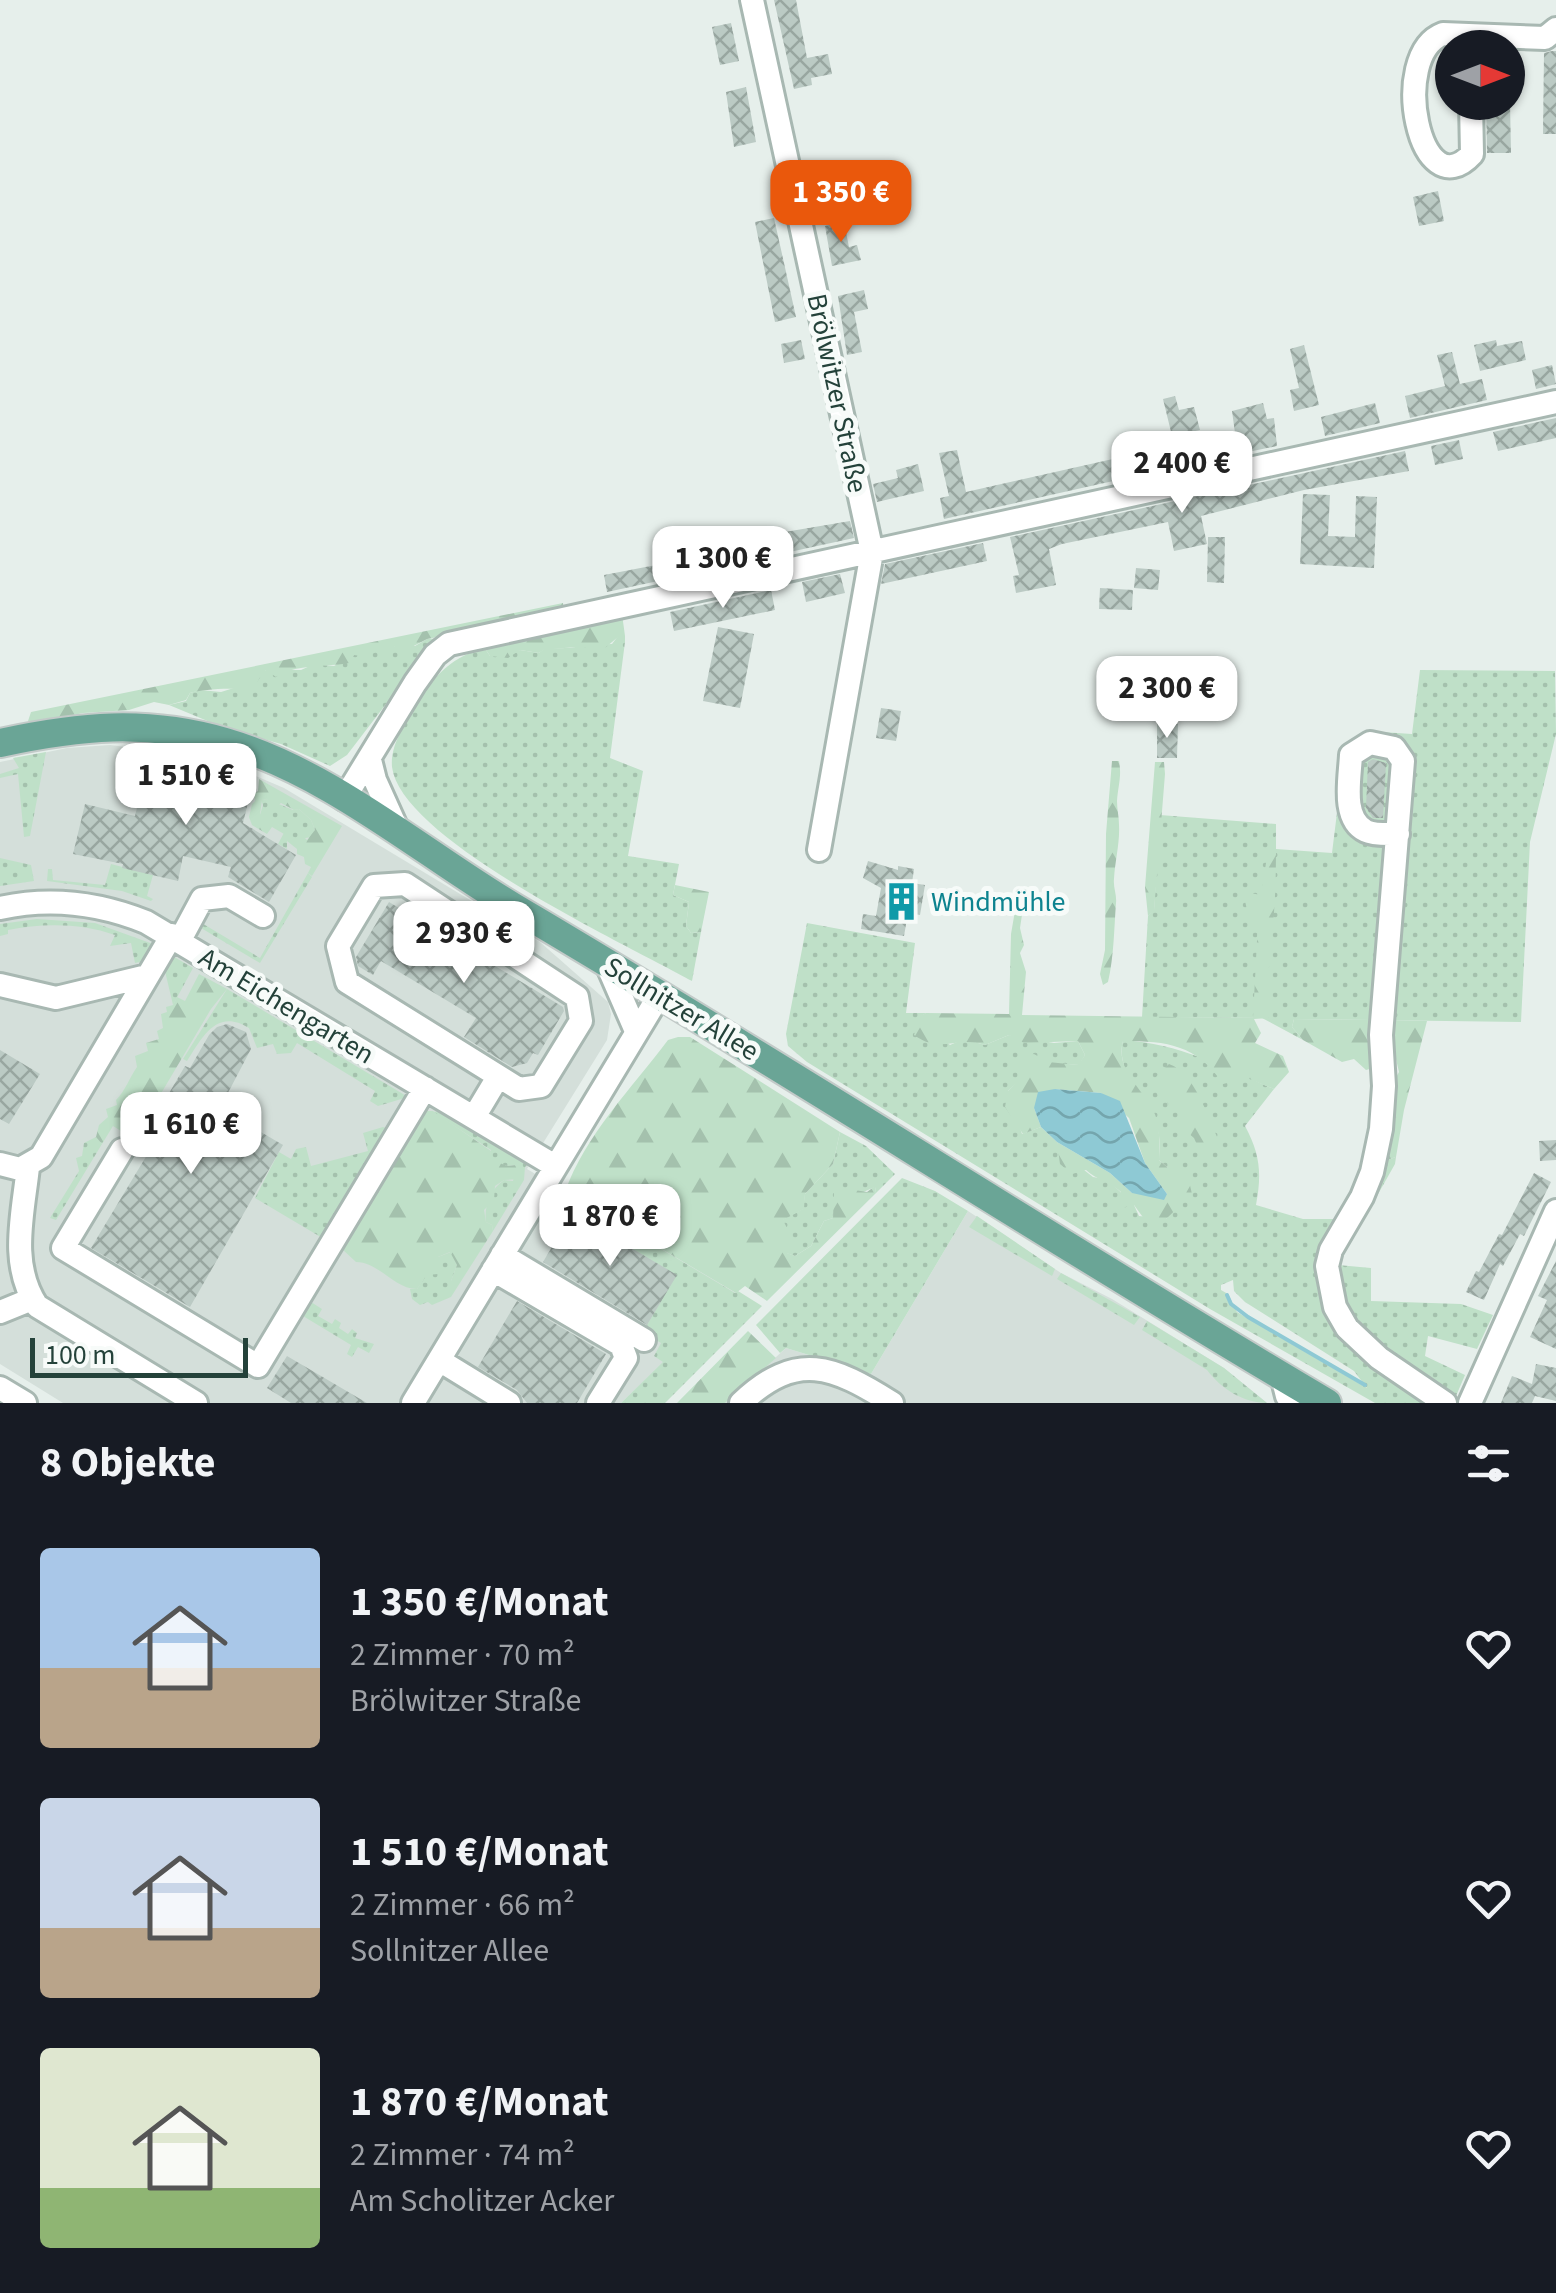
<!DOCTYPE html>
<html lang="de">
<meta charset="utf-8">
<style>
body{margin:0;font-family:"Source Sans 3",sans-serif;background:#242831;color:#f1f3f6;height:100vh;display:flex;flex-direction:column;font-size:38px;white-space:nowrap}
*{box-sizing:border-box;margin:0}
p{font-size:32px;color:#9ea1a6}
.icon{flex:none;width:55px;height:55px;fill:none;stroke:currentColor;stroke-width:2;stroke-linecap:round;stroke-linejoin:round}
.map{position:relative;height:1403px;overflow:hidden}
.side{display:flex;flex-direction:column;background:#171b24;flex:1}
.side>*{flex:none}
.needle{width:65px;rotate:90deg}
.controls{position:absolute;left:1435px;top:30px;display:grid;gap:20px}
.controls a{display:grid;place-items:center;width:90px;height:90px;border-radius:50%;background:#171b24;box-shadow:0 2px 8px #0004;font-size:50px}
.scale{position:absolute;left:30px;bottom:25px;width:218px;box-sizing:border-box;padding-left:10px;border:5px solid #24423a;border-top:0;font-size:28px;line-height:35px;white-space:nowrap;color:#24423a;-webkit-text-stroke:8px #f7fbf9;paint-order:stroke}
.price{position:absolute;translate:-50% -85px;padding:0 22px;border-radius:20px;background:#fff;color:#222;font-size:32px;line-height:65px;filter:drop-shadow(0 2px 5px #0008)}
.price::after{content:'';position:absolute;left:50%;top:60px;width:30px;height:22px;margin-left:-15px;background:inherit;clip-path:polygon(0 0,100% 0,50% 100%)}
.price.active{background:#ea580c;color:#fff}
ul{padding:0;list-style:none}
li{display:flex;align-items:center;gap:30px;height:250px;padding:0 40px}
li span{display:grid;place-items:center;flex:none;width:280px;height:200px;border-radius:10px;color:#555}
li>.icon{margin-inline-start:auto}
span .icon{width:120px;height:120px;fill:#fffc;stroke-width:1}
li b{font-size:42px}
h2{display:flex;justify-content:space-between;align-items:center;height:120px;padding:0 40px;font-size:42px}
.map>svg:first-child{display:block}
</style>
<div class="map">
<svg width="1556" height="1403" viewBox="0 0 1556 1403">
<defs>
<pattern id="grass-dots" width="8" height="8" patternUnits="userSpaceOnUse" patternTransform="scale(2.5)"><rect width="8" height="8" fill="#bfe0c8"/><path d="M2 2h.1M6 6h.1" fill="none" stroke="#a4c1ad" stroke-width="1.8" stroke-linecap="round"/></pattern>
<pattern id="forest-firs" width="22" height="20" patternUnits="userSpaceOnUse" patternTransform="scale(2.5)"><rect width="22" height="20" fill="#bfe0c8"/><path d="M5 1l3.5 6h-7zM16 11l3.5 6h-7z" fill="#a4c1ad"/></pattern>
<pattern id="water-waves" width="16" height="10" patternUnits="userSpaceOnUse" patternTransform="scale(2.5)"><rect width="16" height="10" fill="#8ec9d4"/><path d="M0 5q4-4 8 0t8 0" fill="none" stroke="#74a5ad"/></pattern>
<pattern id="building-cross-hatch" width="8" height="8" patternUnits="userSpaceOnUse" patternTransform="scale(2.5)"><rect width="8" height="8" fill="#bbcac4"/><path d="M0 0l8 8M0 8l8-8" fill="none" stroke="#98a6a0"/></pattern>
</defs>
<rect width="100%" height="100%" fill="#e6efeb"/>
<!-- built -->
<path fill="#d4dfda" d="M110 745 197 756 225 763 284 788 540 942 608 1002 611 1014 607 1040 527 1169 736 1293 621 1403H63L0 1364V762L67 748Z
M968 1211 1061 1273 1112 1299 1224 1368 1267 1403H725L786 1348 871 1374Z"/>
<!-- grass -->
<path fill="url(#grass-dots)" fill-rule="evenodd" d="M618 636H625V642L610 758 643 771 628 856 679 864 673 895 689 902 686 926 691 933 701 932 692 981C628 945 401 840 392 767 390 744 406 723 416 704 430 680 456 651 486 650L490 656 520 650 539 653 545 648C567 650 589 644 612 644Z
M442 638 425 653 347 755 330 766 281 744 222 727 169 705 186 701 190 693 200 690 221 692 237 687 266 670H301L314 664 334 666 354 655 395 646H415L427 639Z
M1420 670 1555 671 1556 734 1530 842 1521 1022 1294 1019 1292 1027 1303 1040 1262 1018 1142 1017 1148 916 1154 910 1160 815 1276 824V849L1332 853 1345 748 1367 731 1412 734Z
M46 752 30 836 24 837 18 774 0 778V774L19 768 13 758Z
M267 799 293 810 299 809 311 820 315 830 312 837 287 841V849L278 844 286 829 260 815 263 805 261 800Z
M0 858 31 865 34 881 0 886Z
M111 864 153 875 147 896 153 899 151 901 122 891 47 881 48 869H52L53 880 105 885Z
M308 873 312 877 260 963 196 925 200 922 260 958Z
M37 919 95 923 153 944 145 961 135 963 131 943 110 946 115 935C81 923 43 923 8 930V934L0 936V924Z
M807 923 915 943 906 1013H926L920 1017 950 1045 964 1039 985 1045 1009 1035 1054 1043 1078 1041 1085 1055 1079 1065C1046 1062 1031 1067 1008 1091L1022 1134 1041 1127 1057 1142 1061 1152 1093 1177 1108 1180 1134 1205 1139 1216 1166 1219 1177 1205 1168 1168 1159 1160C1159 1150 1161 1138 1157 1128 1146 1101 1115 1072 1123 1040 1181 1044 1221 1066 1274 1089L1245 1126C1260 1154 1262 1173 1256 1205L1303 1219H1345L1333 1309 1437 1403H1375L1210 1309 807 1062 788 1046 786 1034ZM1233 1280 1234 1291 1245 1302 1354 1371 1367 1388 1237 1312 1228 1294 1221 1290V1285Z
M194 935 467 1099 461 1101 196 942Z
M171 955 193 968 173 1005 164 967Z
M227 989 408 1097 378 1106 370 1101 375 1091 297 1043 291 1053 277 1054 273 1044 257 1048 249 1028C217 1008 203 1036 187 1061L183 1059Z
M449 1110 530 1162 525 1167 524 1180 493 1231 492 1225 486 1222C484 1206 490 1190 504 1180L513 1181 516 1165 507 1166 489 1160 491 1150 433 1112Z
M383 1127 388 1129 324 1239 255 1198 279 1152 291 1159 296 1149 306 1147 311 1166 368 1151 363 1133Z
M840 1132 866 1146 895 1174 876 1193 875 1187 835 1204 833 1218 824 1221 811 1246 795 1256 786 1253 782 1220 803 1209 805 1194 833 1164Z
M96 1137 102 1144 56 1220 50 1218 79 1171 76 1158 82 1156 84 1143Z
M1380 1154 1387 1160 1396 1157 1395 1164 1338 1265 1371 1268V1301L1461 1304 1493 1315 1477 1349 1428 1336 1425 1356 1465 1375 1456 1396H1446L1422 1385 1344 1313 1334 1251Z
M902 1178 935 1191 968 1211 871 1374 786 1348 780 1353 756 1325Z
M565 1192 735 1293 738 1291 762 1306 665 1403H621L663 1362 654 1356 661 1343 643 1332 676 1275 576 1215 578 1211 562 1200Z
M977 1216 1055 1269 1052 1276 969 1227Z
M451 1252 457 1265 451 1281V1297L432 1305 428 1302 420 1305 412 1299 410 1289H417L438 1257Z
M1061 1273 1140 1317 1134 1325 1057 1279Z
M311 1302 322 1309 318 1316 332 1324 335 1319 341 1323 339 1328 348 1334 352 1329 357 1333 355 1338 374 1344 369 1353 358 1347 352 1357 347 1354 351 1345 303 1316Z
M1147 1321 1224 1368 1267 1403C1244 1403 1221 1389 1207 1370L1142 1330Z"/>
<!-- forest -->
<path fill="url(#forest-firs)" d="M563 603 564 613 427 639 408 649 395 646 386 654 377 651 367 657 354 655 349 663C328 667 293 664 276 677L266 670 250 691C237 687 204 689 190 693L186 700 169 705 154 702 129 710 83 713 35 723 28 721 31 712Z
M622 614 625 636 618 637 600 652C577 642 568 650 545 649L539 653 520 650 508 658 490 656 486 650 494 641 510 638 524 640 539 633 566 632 604 623 609 615Z
M1112 761H1119C1122 776 1118 786 1117 801 1117 809 1119 817 1119 825 1120 843 1115 861 1114 879 1113 887 1117 895 1116 903 1114 929 1114 956 1108 982L1103 985 1100 974 1105 950 1106 834Z
M1155 762H1164L1165 774 1154 911 1148 916 1145 887Z
M259 779 342 826 312 876 308 873 311 867 305 864 304 857 297 854V849L287 841 290 835 297 839 302 835 307 840 315 830 311 820 299 809 294 810 281 803 276 807 267 799 262 800 260 814 287 829 284 834 272 827 267 834 252 825 249 817 252 804 255 801 254 794 258 791Z
M1276 836C1276 866 1276 895 1273 924 1270 957 1266 985 1269 1018L1254 1019 1261 1033 1255 1043 1283 1056 1289 1072 1274 1089 1247 1078 1223 1084C1197 1045 1168 1041 1123 1041 1115 1071 1143 1088 1154 1112 1161 1127 1159 1145 1159 1160L1168 1168H1186L1192 1194 1166 1219 1150 1227 1134 1205 1121 1208V1192C1109 1181 1096 1180 1086 1170L1072 1174 1060 1164 1057 1142 1110 1173 1132 1193 1167 1194 1145 1163 1129 1118 1101 1093 1055 1089 1034 1108 1041 1127 1023 1134 1005 1107 1008 1091 1018 1080 1017 1058 1034 1054 1048 1062 1078 1065 1085 1055 1078 1041 1024 1043 1009 1035 985 1045C954 1035 942 1055 914 1035L920 1016 926 1013 1009 1014 1011 934 1016 905 1023 908 1020 928 1024 945 1020 953 1026 972 1022 1015 1253 1018 1258 921 1248 914 1245 901 1250 893 1261 895C1264 877 1266 860 1270 841Z
M675 885 709 892 701 932 691 933 686 926 689 902 673 895Z
M199 974 227 989 211 1009 143 1124 130 1117 121 1131 113 1126 102 1144 96 1137 99 1125 108 1117 106 1109 117 1105 116 1100C126 1090 129 1078 137 1067L135 1056 148 1051 146 1043 159 1039 157 1031 163 1028 161 1014 167 1012 166 1007 173 1005 177 997 185 1001Z
M1294 1019 1375 1020 1377 1067 1366 1070 1354 1059 1342 1062 1303 1040 1292 1027Z
M1386 1020 1427 1021 1404 1110 1396 1157 1387 1160 1380 1154 1389 1090 1399 1072 1396 1059 1389 1057Z
M678 1037H690L840 1132 833 1164 805 1194 804 1209 783 1220 790 1234 787 1253 795 1256 811 1246 824 1221 833 1218 834 1192 842 1188 867 1192 875 1186 876 1193 767 1301 745 1286 736 1293 565 1192C585 1135 632 1088 668 1040Z
M1169 1064C1194 1072 1208 1117 1218 1139L1211 1149H1199L1194 1138 1181 1127V1115L1157 1094 1153 1080Z
M423 1111H433L491 1151 490 1159 507 1166 516 1165 521 1171 520 1179 504 1180 495 1186 494 1200 484 1210 486 1222 492 1225 493 1231 451 1297V1281L457 1265 450 1252 438 1257V1274L427 1275 417 1289C394 1289 379 1262 356 1262L342 1249Z
M748 1331 776 1358 725 1403H677Z"/>
<!-- water -->
<path fill="url(#water-waves)" d="M1055 1089 1101 1093 1120 1101 1145 1163 1167 1194 1164 1200 1132 1193 1110 1173 1057 1142 1041 1127 1034 1108 1038 1092Z"/>
<g fill="none" stroke-linecap="round" stroke-linejoin="round">
<!-- stream -->
<path stroke="#8ec9d4" stroke-width="4" d="M1227 1295 1231 1304 1248 1317 1365 1385"/>
</g>
<!-- building -->
<path fill="url(#building-cross-hatch)" d="M774 0H796L807 58 828 54 832 74 811 78 812 85 794 89Z
M731 23 739 61 720 65 712 27Z
M1552 51H1556V134H1543L1544 53Z
M746 87 756 142 734 147 726 92Z
M1486 102H1510L1511 153H1487Z
M830 163 837 199 818 203 811 167Z
M1438 191 1444 221 1419 226 1413 197Z
M774 218 796 317 775 322 755 222Z
M844 222 849 247 857 245 861 260 832 266 825 226Z
M864 290 868 309 854 312 862 352 847 355 838 296Z
M801 340 805 359 784 363 781 344Z
M1496 340 1497 346 1522 341 1526 360 1480 371 1474 345Z
M1304 345 1319 405 1294 411 1290 390 1299 388 1290 349Z
M1452 352 1460 384 1482 379 1487 400 1410 418 1405 396 1445 386 1437 355Z
M1552 365 1556 384 1536 389 1532 370Z
M1175 396 1179 410 1194 407 1200 430 1172 436 1163 399Z
M1263 403 1267 419 1274 418 1277 446 1205 461 1201 441 1235 433 1232 411Z
M1375 403 1380 423 1325 436 1321 417Z
M1556 418V438L1498 451 1493 432Z
M1459 440 1463 459 1435 465 1431 446Z
M957 450 966 492 1144 452 1149 473 944 519 940 498 949 496 939 453Z
M1405 451 1409 471 1304 490 1201 516 1207 544 1174 551 1168 522 1062 544 1049 549 1056 585 1016 593 1013 576 1019 575 1010 537Z
M918 464 924 491 877 502 873 484 898 478 896 470Z
M1303 494 1330 495 1328 536 1355 537 1356 496 1377 497 1374 568 1300 564Z
M850 521 854 538 734 564 730 547 779 536V533Z
M1208 537H1225L1224 583 1207 582Z
M983 543 987 561 881 584 885 564Z
M682 560 686 575 607 592 604 575Z
M1136 568 1160 570 1158 590 1134 588Z
M840 574 845 593 806 602 802 582Z
M1100 588 1133 590 1132 610 1099 609Z
M771 590 775 610 674 631 670 612Z
M718 627 754 634 740 708 703 701Z
M881 708 901 711 896 741 876 738Z
M1157 723 1178 724 1177 758H1157Z
M150 754 254 778 243 823 296 855 269 902 228 877 231 867 183 856 178 881 122 868 123 864 73 854 85 804 135 816Z
M1373 759 1386 763 1383 818H1373L1366 808 1368 762Z
M868 861 898 870V866L914 869 912 883 925 885 920 915 908 913 904 936 861 929 863 914 876 916 881 888 863 878Z
M389 902 563 1007 564 1011 538 1055 533 1053 527 1063 512 1067 464 1037 476 1018 381 961 373 975 358 966 356 957Z
M227 1024 246 1032 251 1049 220 1108 283 1145 190 1307 91 1248 159 1135 148 1129 185 1066 190 1068 209 1035 217 1027Z
M0 1050 40 1074 9 1124 0 1119Z
M1556 1140V1160L1540 1161 1539 1141Z
M1534 1173 1551 1182 1524 1236 1520 1234 1503 1266 1500 1264 1484 1300 1466 1292 1476 1271 1479 1272 1499 1234 1502 1235Z
M572 1213 677 1275 647 1325 543 1262Z
M1556 1261V1349L1530 1337 1547 1300 1538 1296Z
M517 1301 606 1354 577 1403H527L517 1390 478 1367Z
M287 1356 367 1403H291L267 1388Z
M1536 1364 1556 1368V1401L1535 1396 1532 1403H1501L1512 1376 1532 1384Z"/>
<g fill="none" stroke-linecap="round" stroke-linejoin="round">
<defs>
<path id="minor" d="M752 0 872 552 819 850
M1471 102 1472 154C1420 211 1388 55 1443 34L1545 38 1556 29
M370 760 375 780 398 831
M344 799 415 683 435 655 449 644 1556 402
M1398 834C1389 834 1374 835 1366 831 1341 819 1350 778 1351 755L1370 743 1394 748 1403 761 1381 1035 1384 1086 1381 1129 1372 1172 1362 1197 1331 1250 1327 1266 1335 1307 1347 1328 1379 1358 1445 1403
M405 884 577 997 581 1021 541 1086 519 1089 347 982 338 946 374 886Z
M0 908C50 897 99 903 146 922L555 1166
M180 940 202 899 229 896 263 916
M606 962 636 1031
M0 985 56 998 147 976
M474 1117 498 1077
M122 1150 63 1248 258 1366 425 1088
M0 1164 20 1169 41 1157 172 935
M28 1167C23 1214 9 1264 37 1306L196 1403
M502 1255 644 1340
M493 1270 621 1345 626 1358 598 1403
M0 1312 32 1299
M439 1360 509 1403
M1282 1376 1287 1396 1293 1403
M0 1388 25 1403
M413 1403 660 994
M741 1403C797 1350 833 1366 892 1403
M1470 1403 1556 1211"/>
<path id="major" d="M0 743C79 726 146 719 225 742 331 773 421 852 515 908 788 1069 1054 1242 1327 1403"/>
</defs>
<!-- minor casing -->
<use href="#minor" stroke="#a8b8b2" stroke-width="28"/>
<!-- major casing -->
<use href="#major" stroke="#c2cac8" stroke-width="32"/>
<!-- minor -->
<use href="#minor" stroke="#fff" stroke-width="22"/>
<!-- major -->
<use href="#major" stroke="#6aa596" stroke-width="28"/>
</g>
<!-- icons -->
<defs>
<symbol id="building-bare" viewBox="-9 -9 18 18"><path d="M-4-6H4V6H1V3H-1V6H-4ZM-2.5-4.3h1.7v1.8h-1.7ZM.8-4.3h1.7v1.8H.8ZM-2.5-1h1.7V.8h-1.7ZM.8-1h1.7V.8H.8Z" fill="#0f9aa8" stroke="#f7fbf9" stroke-width="2.5" paint-order="stroke"/></symbol>
</defs>
<g fill-rule="evenodd">
<use href="#building-bare" x="874" y="874" width="55" height="55"/>
</g>
<g text-anchor="middle" stroke-width="10" stroke-linejoin="round" paint-order="stroke">
<!-- street labels -->
<g font-size="28" fill="#24423a" stroke="#f7fbf9">
<text transform="translate(838 393) rotate(78)" y="10">Brölwitzer Straße</text>
<text transform="translate(287 1005) rotate(31)" y="10">Am Eichengarten</text>
<text transform="translate(682 1008) rotate(31)" y="10">Sollnitzer Allee</text>
</g>
<!-- culture labels -->
<g font-size="28" fill="#0d838f" stroke="#f7fbf9" text-anchor="start">
<text x="931" y="911">Windmühle</text>
</g>
</g>
</svg>
<div class="controls">
<a><svg class="needle" viewBox="-14 -14 28 28"><path d="M0-13l5 13h-10z" fill="#e53935"/><path d="M0 13l5-13h-10z" fill="#9ea1a6"/></svg></a>
</div>
<div class="scale">100 m</div>
<b class="price active" style="left:841px;top:245px">1 350 €</b>
<b class="price" style="left:1182px;top:516px">2 400 €</b>
<b class="price" style="left:723px;top:611px">1 300 €</b>
<b class="price" style="left:1167px;top:741px">2 300 €</b>
<b class="price" style="left:186px;top:828px">1 510 €</b>
<b class="price" style="left:464px;top:986px">2 930 €</b>
<b class="price" style="left:191px;top:1177px">1 610 €</b>
<b class="price" style="left:610px;top:1269px">1 870 €</b>
</div>
<section class="side">
<h2>8 Objekte<svg class="icon" aria-label="filters" viewBox="0 0 24 24"><path d="M4 7h16M4 17h16"/><circle cx="9" cy="7" r="2"/><circle cx="15" cy="17" r="2"/></svg></h2>
<ul>
<li><span style="background:linear-gradient(#a9c7e8 60%,#b9a48a 0)"><svg class="icon" aria-label="home" viewBox="0 0 24 24"><path d="M3 11l9-7 9 7M6 9v11h12V9"/></svg></span><div><b>1 350 €/Monat</b><p>2 Zimmer · 70 m²</p><p>Brölwitzer Straße</p></div><svg class="icon" aria-label="heart" viewBox="0 0 24 24"><path d="M12 20l-8-8c-3-5 5-10 8-4 3-6 11-1 8 4z"/></svg></li>
<li><span style="background:linear-gradient(#c9d6e8 65%,#b9a48a 0)"><svg class="icon" aria-label="home" viewBox="0 0 24 24"><path d="M3 11l9-7 9 7M6 9v11h12V9"/></svg></span><div><b>1 510 €/Monat</b><p>2 Zimmer · 66 m²</p><p>Sollnitzer Allee</p></div><svg class="icon" aria-label="heart" viewBox="0 0 24 24"><path d="M12 20l-8-8c-3-5 5-10 8-4 3-6 11-1 8 4z"/></svg></li>
<li><span style="background:linear-gradient(#dfe7d0 70%,#8fb573 0)"><svg class="icon" aria-label="home" viewBox="0 0 24 24"><path d="M3 11l9-7 9 7M6 9v11h12V9"/></svg></span><div><b>1 870 €/Monat</b><p>2 Zimmer · 74 m²</p><p>Am Scholitzer Acker</p></div><svg class="icon" aria-label="heart" viewBox="0 0 24 24"><path d="M12 20l-8-8c-3-5 5-10 8-4 3-6 11-1 8 4z"/></svg></li>
</ul>
</section>
